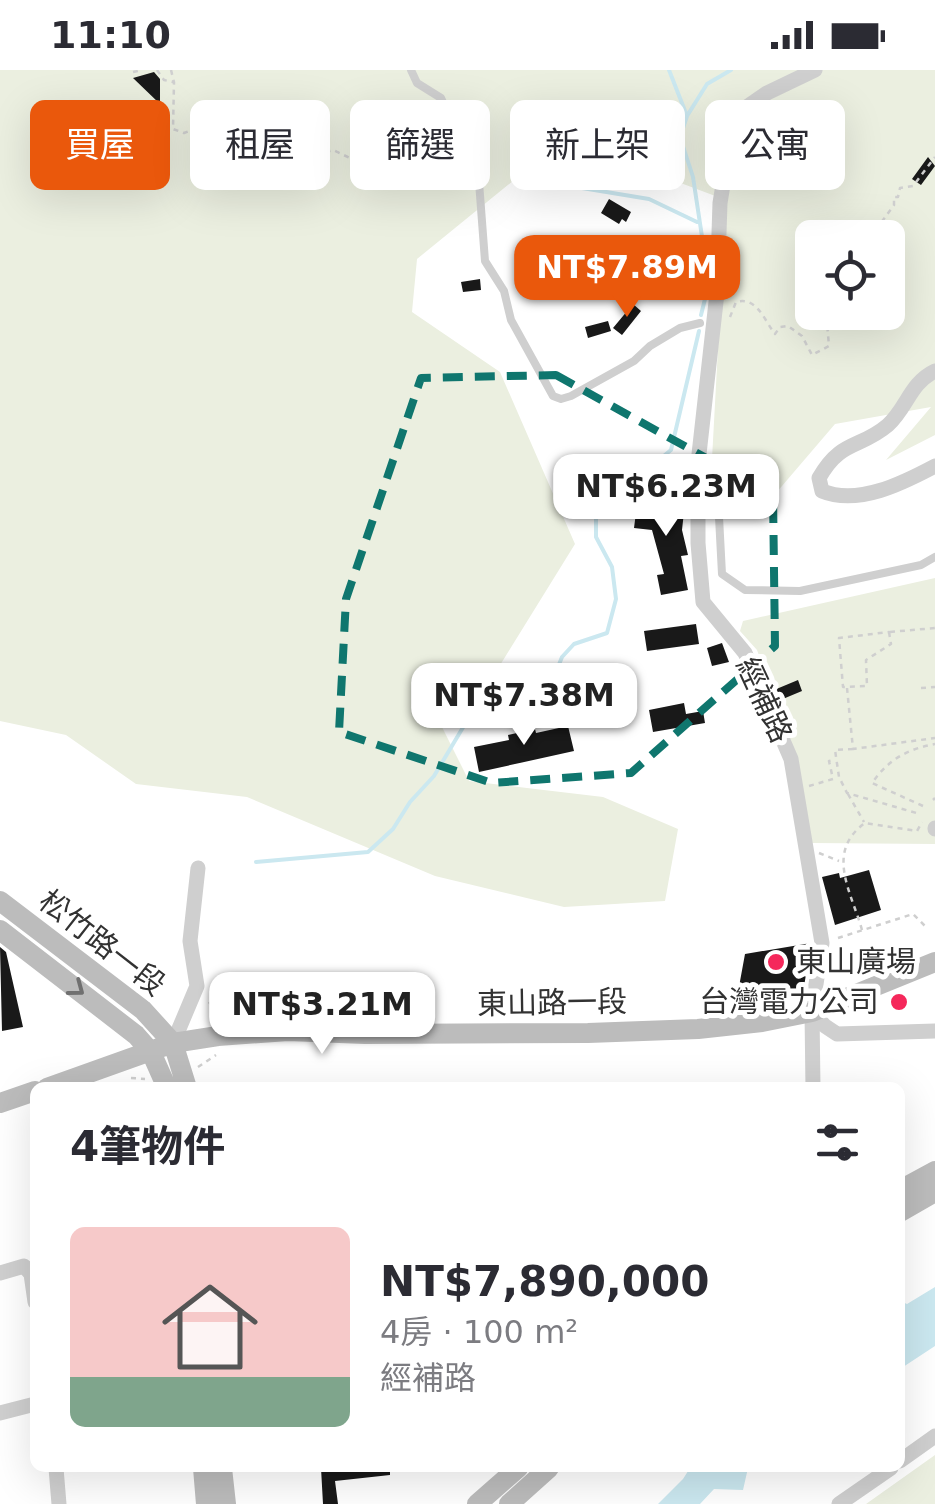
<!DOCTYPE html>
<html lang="zh-TW">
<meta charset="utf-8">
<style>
body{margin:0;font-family:"DejaVu Sans","Noto Sans TC",sans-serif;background:#f7f7f7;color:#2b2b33;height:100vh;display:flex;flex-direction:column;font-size:38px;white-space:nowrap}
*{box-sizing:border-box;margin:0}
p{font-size:32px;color:#7c7c81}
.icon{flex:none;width:55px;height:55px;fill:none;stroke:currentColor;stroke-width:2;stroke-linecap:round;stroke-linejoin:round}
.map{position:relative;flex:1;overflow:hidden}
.side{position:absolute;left:30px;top:1012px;width:875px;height:390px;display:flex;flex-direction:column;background:#fff;border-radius:15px;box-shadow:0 10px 40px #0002}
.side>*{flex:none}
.top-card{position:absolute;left:30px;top:30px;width:875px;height:90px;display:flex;gap:20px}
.tools{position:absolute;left:795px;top:150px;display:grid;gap:20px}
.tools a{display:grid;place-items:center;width:110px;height:110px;border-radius:15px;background:#fff;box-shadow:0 10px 40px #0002;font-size:50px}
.price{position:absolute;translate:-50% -85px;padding:0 22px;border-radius:20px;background:#fff;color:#222;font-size:32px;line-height:65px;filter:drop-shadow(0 2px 5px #0008)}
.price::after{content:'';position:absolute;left:50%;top:60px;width:30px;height:22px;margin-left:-15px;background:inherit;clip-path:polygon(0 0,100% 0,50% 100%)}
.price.current{background:#ea580c;color:#fff}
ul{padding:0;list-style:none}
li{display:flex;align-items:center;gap:30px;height:250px;padding:0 40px}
li span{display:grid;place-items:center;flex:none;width:280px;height:200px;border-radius:15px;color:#555}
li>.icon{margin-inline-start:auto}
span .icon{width:120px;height:120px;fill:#fffc;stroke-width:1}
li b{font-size:42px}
h2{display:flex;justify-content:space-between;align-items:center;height:120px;padding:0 40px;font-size:42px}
.pill{padding:0 35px;border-radius:15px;background:#fff;box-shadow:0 10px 40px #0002;font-size:35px;line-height:90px}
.pill.current{background:#ea580c;color:#fff}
.status{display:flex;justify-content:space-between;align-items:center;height:70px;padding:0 50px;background:#fff;direction:ltr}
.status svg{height:28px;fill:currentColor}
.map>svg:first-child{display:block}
</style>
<div class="status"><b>11:10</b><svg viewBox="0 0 49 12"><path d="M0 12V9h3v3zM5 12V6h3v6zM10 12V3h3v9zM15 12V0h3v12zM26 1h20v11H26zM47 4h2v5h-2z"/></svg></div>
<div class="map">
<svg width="935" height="1434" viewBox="0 0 935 1434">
<rect width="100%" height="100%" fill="#fff"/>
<!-- green -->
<path fill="#ebefe0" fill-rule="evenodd" d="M0 0H935V365L886 390 931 337 835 354 776 423 712 389 726 130 662 106H519L417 189 412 242 500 302 575 474 489 613 440 653 469 711 603 727 678 759 665 831 564 837 435 806 247 727 136 714 66 665 0 651ZM812 168H888V242H812Z
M935 508V774L812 773 797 690 757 580 740 561 743 551Z
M935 1385V1434H866Z"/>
<!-- water -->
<path fill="#cbe8f0" d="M935 1217V1276L900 1299V1231L907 1234Z
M690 1398H748L743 1420 714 1419 700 1434H658L683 1409Z"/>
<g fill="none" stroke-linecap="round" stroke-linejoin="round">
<!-- stream -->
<path stroke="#cbe8f0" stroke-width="4" d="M669 0 687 46
M531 74 562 109 582 118 649 129 697 152
M701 245 709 213 693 107 680 67 687 46 707 14 731 0
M256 792 368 782 393 759 410 732 434 706 465 654 492 637 523 635 550 617 562 587 574 574 607 563 616 529 612 497 596 467V425L603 399 649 398 671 380 699 261"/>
</g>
<!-- building -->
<path fill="#191919" d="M154 2 160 9V34L133 8Z
M928 87 935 96 921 115 912 109Z
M609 129 631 142 626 152 622 149 619 154 601 143Z
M632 193 669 204 662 228 625 218Z
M480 209 481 220 463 222 461 212Z
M633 234 641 241 622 265 613 258Z
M608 251 611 261 588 268 585 257Z
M638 427 685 433 682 460 688 485 681 486 688 520 661 525 657 505 664 504 652 460 634 458Z
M696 554 699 574 647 581 644 561Z
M722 573 729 592 712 596 707 578Z
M575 606 590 612 581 637 565 631Z
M798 610 802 621 778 631 774 620Z
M684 633 686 644 703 641 705 653 653 662 649 640Z
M568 656 574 681 479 702 474 677 509 670 508 665 535 659 536 663Z
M869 800 881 840 835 855 822 807 839 803 840 808Z
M811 873 803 923 751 934V931L736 933 745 884Z
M872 873 877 888 859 895 853 880Z
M0 877 6 882 23 957 2 961Z
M321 1398H390V1405L335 1411 338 1434H323Z"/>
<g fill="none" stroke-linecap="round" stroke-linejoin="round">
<!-- path -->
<path stroke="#cfcfcf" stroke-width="2.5" stroke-dasharray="5 5" stroke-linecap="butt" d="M157 0 164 10 173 12
M171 0 174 12 173 59 184 63 206 55C235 71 257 61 280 40L303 47 304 53 287 82 306 87 333 80 350 88 363 83 374 70 427 88 448 70
M133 2 142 0
M870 168 894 135V127H898L900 118 913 116 935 87
M730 247 736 232C757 226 764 250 775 264L780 257 788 256 802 266 812 285 829 276 826 242
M889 562 891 574 866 590 867 616 843 617 839 568Z
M890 562 935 558
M847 618 853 679 935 668
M921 618 935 617
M853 679 835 680 839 707 847 723 920 744
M809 716 833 709 829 691 835 690
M848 724 864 752
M933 730 935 728
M923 736 872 713C888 690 907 679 935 674
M819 783 839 791
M862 860C851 821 825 782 865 753L917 761 922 752
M838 868 913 844 925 856
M209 932 216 941
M198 997 216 985
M131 1008 145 1009"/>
<!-- lane -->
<path stroke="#cfcfcf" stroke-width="8" d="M411 0 417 13 441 28 479 112 485 191 504 221 511 250 553 326 561 329 571 326 634 291 650 276 680 258 700 253
M718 428 722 504 745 520 800 521 921 495 935 487"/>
<!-- street -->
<path stroke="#cfcfcf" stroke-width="15" d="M935 301C910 313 907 338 888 355 860 379 841 369 819 408L822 421C858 436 903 413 935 396
M935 758V759
M812 942 825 956 837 964 935 961
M173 973 197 916 190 871 198 798
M813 1018 812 942 822 873 791 689 745 583 703 532 698 473V393L717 223 720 133 730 72 741 41 767 23 815 0
M0 1203 24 1196 31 1204 35 1232
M0 1343 35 1334
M900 1391 935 1366
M56 1398 59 1434
M839 1434 891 1398"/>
<!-- secondary -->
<path stroke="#bcbcbc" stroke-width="20" d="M0 831 143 940 173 973 187 1018
M0 860 136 965 151 982 167 1018
M47 1018 173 973 218 966 288 961 365 964 588 963 698 959 762 952 812 942 935 892
M0 1033 35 1021
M900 1120 935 1101
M900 1142 935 1122
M203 1398 206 1434
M222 1398 226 1434
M477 1434 518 1398
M509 1434 549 1398"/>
</g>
<!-- one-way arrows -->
<defs><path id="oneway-chevron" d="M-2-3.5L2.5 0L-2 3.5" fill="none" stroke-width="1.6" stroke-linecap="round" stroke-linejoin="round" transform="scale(2.5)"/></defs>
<use stroke="#707070" href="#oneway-chevron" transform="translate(77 919) rotate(37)"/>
<!-- marked area -->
<path fill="none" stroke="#0f766e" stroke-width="8" stroke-dasharray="20 12" stroke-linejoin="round" d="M556 305 773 425 775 576 631 703 492 713 339 662 346 529 421 308Z"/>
<!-- markers -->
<g fill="#f5285b" stroke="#fff" stroke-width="4">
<circle cx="776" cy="892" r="10"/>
<circle cx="899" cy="932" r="10"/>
</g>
<g text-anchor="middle" stroke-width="10" stroke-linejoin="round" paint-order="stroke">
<!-- street labels -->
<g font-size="30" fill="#323232" stroke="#fff">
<text transform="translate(764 630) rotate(65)" y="10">經補路</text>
<text transform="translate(102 873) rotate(38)" y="10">松竹路一段</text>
<text transform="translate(552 933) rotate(-1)" y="10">東山路一段</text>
</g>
<!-- poi labels -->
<g font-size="30" fill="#323232" stroke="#fff" text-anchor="start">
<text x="796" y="902">東山廣場</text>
<text x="879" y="942" text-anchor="end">台灣電力公司</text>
</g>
</g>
</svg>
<div class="tools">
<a><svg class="icon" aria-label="locate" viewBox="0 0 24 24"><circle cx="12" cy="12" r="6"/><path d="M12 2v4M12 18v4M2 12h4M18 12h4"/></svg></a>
</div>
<b class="price current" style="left:627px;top:250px">NT$7.89M</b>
<b class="price" style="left:666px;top:469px">NT$6.23M</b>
<b class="price" style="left:524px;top:678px">NT$7.38M</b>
<b class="price" style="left:322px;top:987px">NT$3.21M</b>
<div class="top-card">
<a class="pill current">買屋</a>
<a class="pill">租屋</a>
<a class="pill">篩選</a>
<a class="pill">新上架</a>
<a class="pill">公寓</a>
</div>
<section class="side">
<h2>4筆物件<svg class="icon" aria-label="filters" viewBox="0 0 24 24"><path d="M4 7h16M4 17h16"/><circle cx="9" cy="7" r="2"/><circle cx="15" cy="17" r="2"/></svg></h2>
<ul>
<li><span style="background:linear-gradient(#f6c9c9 75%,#7fa58c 0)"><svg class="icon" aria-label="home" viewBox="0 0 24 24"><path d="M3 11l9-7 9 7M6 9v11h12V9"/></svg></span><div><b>NT$7,890,000</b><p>4房 · 100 m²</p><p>經補路</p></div></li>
</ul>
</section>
</div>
